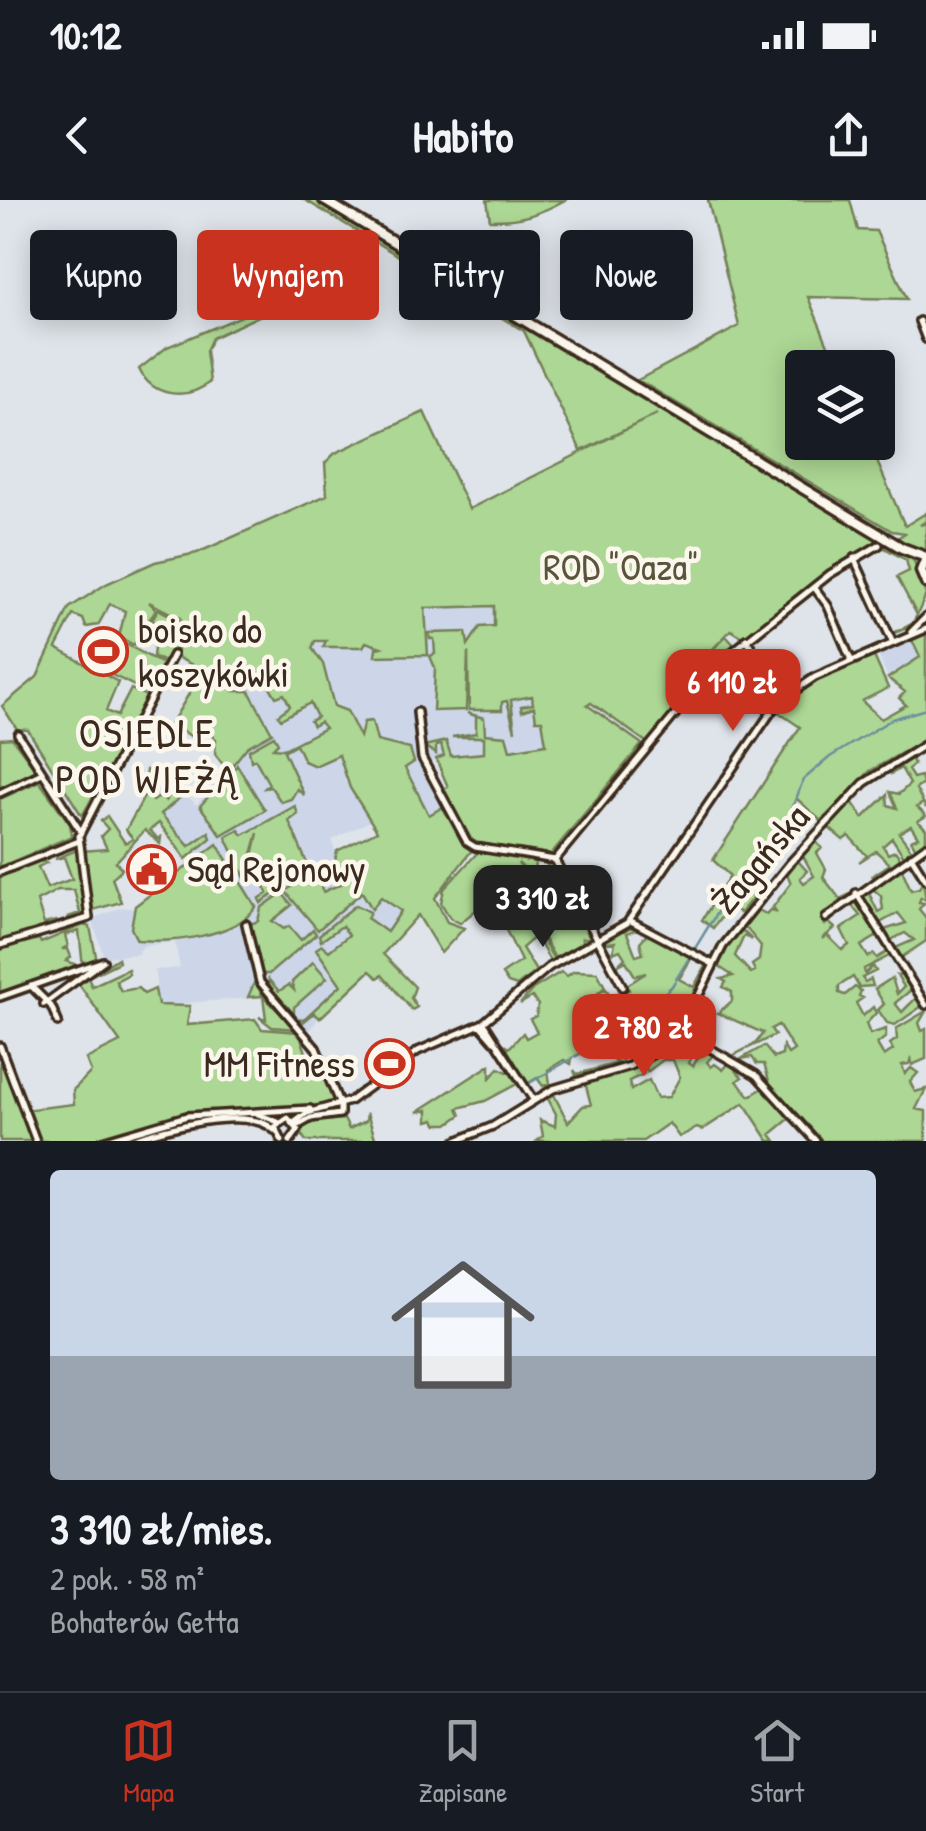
<!DOCTYPE html>
<html lang="pl">
<meta charset="utf-8">
<style>
body{margin:0;font-family:"Patrick Hand",sans-serif;background:#20242c;color:#f1f3f6;height:100vh;display:flex;flex-direction:column;font-size:38px;white-space:nowrap}
*{box-sizing:border-box;margin:0}
p{font-size:32px;color:#9ea1a6}
.icon{flex:none;width:55px;height:55px;fill:none;stroke:currentColor;stroke-width:2;stroke-linecap:round;stroke-linejoin:round}
.map{position:relative;height:941px;overflow:hidden}
.panel{display:flex;flex-direction:column;background:#171b24;flex:1}
.panel>*{flex:none}
.top-card{position:absolute;left:30px;top:30px;width:868px;height:90px;display:flex;gap:20px}
.controls{position:absolute;left:785px;top:150px;display:grid;gap:20px}
.controls a{display:grid;place-items:center;width:110px;height:110px;border-radius:10px;background:#171b24;box-shadow:0 5px 25px #0003;font-size:50px}
.price{position:absolute;translate:-50% -85px;padding:0 22px;border-radius:20px;background:#c8321e;color:#fff;font-size:32px;line-height:65px;filter:drop-shadow(0 2px 5px #0008)}
.price::after{content:'';position:absolute;left:50%;top:60px;width:30px;height:22px;margin-left:-15px;background:inherit;clip-path:polygon(0 0,100% 0,50% 100%)}
.price.selected{background:#222;color:#fff}
ul{padding:0;list-style:none}
li{display:grid;align-content:center;gap:20px;height:530px;padding:0 50px}
li+li{border-top:2px solid #363941}
li span{display:grid;place-items:center;height:310px;border-radius:10px;color:#555}
li>.icon{margin-inline-start:auto}
span .icon{width:180px;height:180px;fill:#fffc;stroke-width:1}
li b{font-size:42px}
.pill{padding:0 35px;border-radius:10px;background:#171b24;box-shadow:0 5px 25px #0003;font-size:35px;line-height:90px}
.pill.selected{background:#c8321e;color:#fff}
.status{display:flex;justify-content:space-between;align-items:center;height:70px;padding:0 50px;background:#171b24;direction:ltr}
.status svg{height:28px;fill:currentColor}
header{display:flex;justify-content:space-between;align-items:center;height:130px;padding:0 50px;background:#171b24;font-size:45px;font-weight:700}
.menu{display:flex;justify-content:space-around;align-items:center;height:140px;border-top:2px solid #363941;background:#171b24;font-size:28px;color:#9ea1a6}
.menu a{display:grid;justify-items:center;gap:5px}
.menu .selected{color:#c8321e}
.map>svg:first-child{display:block}
</style>
<div class="status"><b>10:12</b><svg viewBox="0 0 49 12"><path d="M0 12V9h3v3zM5 12V6h3v6zM10 12V3h3v9zM15 12V0h3v12zM26 1h20v11H26zM47 4h2v5h-2z"/></svg></div>
<header><svg class="icon" aria-label="back" viewBox="0 0 24 24"><path d="M15 5l-7 7 7 7"/></svg>Habito<svg class="icon" aria-label="share" viewBox="0 0 24 24"><path d="M12 15V3M7 8l5-5 5 5M5 13v7h14v-7"/></svg></header>
<div class="map">
<svg width="926" height="941" viewBox="0 0 926 941">
<rect width="100%" height="100%" fill="#dfe4ea"/>
<filter id="ink" filterUnits="userSpaceOnUse"><feTurbulence type="fractalNoise" baseFrequency=".01" numOctaves="2"/><feDisplacementMap in="SourceGraphic" scale="20" xChannelSelector="R" yChannelSelector="G"/><feConvolveMatrix kernelMatrix="1 2 1 2 8 2 1 2 1" color-interpolation-filters="sRGB"/></filter>
<g filter="url(#ink)">
<!-- built -->
<path fill="#ccd6e8" d="M501 406 557 543 510 550 506 536H490L484 553 441 557 427 563 443 601V607L429 615 405 568 408 548 377 541 371 521 364 536H359L345 509 329 500 324 464 311 444 345 440 382 447 425 446V407Z
M911 438 921 457 910 490 905 493 891 484 878 455Z
M286 468 329 529 345 567V582L351 580 350 588 372 620 332 640 336 655 420 713 322 813 304 840 295 827 267 822 263 797 158 805 155 770 180 768 175 742 143 746 138 754 104 757 92 719 122 707 134 709 139 741 236 726 228 658 206 670 161 614 136 640 153 601 143 581 162 567 196 605 247 547 208 472Z"/>
<!-- green -->
<path fill="#add794" stroke="#748059" stroke-width="2.5" d="M305 0H317L898 350 914 361 926 395 912 426 889 435 912 424 917 415 897 377 909 371 906 360 879 345 852 357 744 438 731 430 682 481 726 436 736 447 690 493 678 485 668 495 677 511 649 544 591 503 587 505 642 544 551 654 470 642 438 592 448 587 436 559 444 556 441 545 436 546V554L424 546 446 541 451 556 484 553V537H452L476 533V516L467 513 484 518 485 534 506 536 510 550 546 544 542 520H536L534 507 522 511 521 506 533 504 532 496 511 500 515 531 507 501 502 502V510H469L468 452 466 510 433 511 435 468 430 456 435 454 434 439H430L429 433 466 432 468 445 480 427 494 426V406L425 408 428 455 375 456 376 448 381 447 366 442 363 447H323L326 441H315L312 448 323 464 334 506 347 511 360 537 364 522 372 521 377 541 410 549 414 562 405 568 429 615 443 607 472 650 435 698 447 722 464 728 441 753 418 715 383 754 415 787 411 798 417 807 412 810 382 775 378 778 370 771 320 818 314 813 302 823 298 819H304L341 785 316 749 322 745 329 751 349 735 342 726 321 741 319 735 356 705 370 712 367 718 387 732 401 711 381 697 372 709 362 692 318 730 285 691 313 674 314 668 323 692 343 683 334 666 337 651 377 631 350 588 339 555 315 566 304 561 296 544 284 551 304 595 297 589 291 599 281 602 271 587 265 588 269 584 255 559 251 561 249 550 274 536 278 543 273 548 284 549 325 528 320 522 313 526 310 521 317 517 310 503 281 519 278 515 290 506 284 494 276 497 261 472 253 481 242 472 228 478 234 491H249L272 533 247 547 228 571 215 554 216 539 201 527 194 538 171 524 203 470 174 456 185 434 180 418 149 402 156 409 134 445 119 437 125 411 110 404 98 425 86 427 83 419 73 415 56 448 118 482 106 511 117 516 131 489 149 497 82 616 28 530 17 529 2 506 37 477 69 408 106 384 155 362 197 353 327 295 325 263 335 253 424 212 469 309 657 214 581 251 524 131Z
M487 0H565C540 14 519 21 490 20Z
M708 0H850L858 30 876 31 907 99 808 97 837 167 802 168V242L869 243 905 326 926 313V321L920 325 926 323V353L896 339 905 333 892 331 638 180 739 126Z
M290 96 291 101 212 138 206 151 210 182C187 201 152 197 139 169L167 147Z
M158 409 178 420 183 432 168 464 153 456 155 440 164 426 152 420Z
M926 432V539L870 571 821 621 796 598 782 638 784 643 750 674 761 688 740 713 730 706 713 728 702 720 730 676 713 660 800 527 775 510 779 504 813 480 873 454 888 488 862 501 881 519 906 505 899 498 905 492 888 478 920 457 911 438Z
M122 442 166 466 151 494 106 472Z
M12 538 36 570 0 589V539Z
M911 557 914 564 908 570 913 578 921 576 923 584 916 589 926 608 923 603 917 607 926 616 918 621 926 629V644L917 650 911 640 918 637 911 626 899 633 913 652 905 658 892 638 883 646 888 654 895 651 902 660 875 678 872 676 890 664 876 651 859 662 867 656 849 636 843 640 828 627 851 600 863 618 887 595 888 605 897 608 890 592 899 594 910 584 901 568 891 574 888 569Z
M237 565 265 610 221 635 200 606Z
M146 570H156L143 581 153 601 161 596 166 601 170 592 182 596 161 614 189 646 209 632 211 638 186 659 159 623 150 630 158 639 161 637 160 644 145 630 116 662 122 669 112 678 121 702 93 710 83 651 107 649 101 636 108 629 101 621 107 616 125 643 133 639 126 630 145 595Z
M39 581 70 624 72 636 0 667V599Z
M295 606 298 614 289 621 309 668 261 703 259 699 268 693 258 671 248 678 258 633 245 678 226 637 239 630 243 635Z
M815 641 822 648 817 653 826 669 823 677 840 699 853 693 821 720 825 725 834 717 829 723 835 728 822 739 828 736 842 750 849 745 841 729 860 716 849 702 855 699 879 735 861 746 868 757 874 754 877 758 887 752 881 739 891 755 864 769 865 774 873 766 876 771 862 778 865 782 871 779 873 786 859 787 853 777 839 786V793L845 795 855 787 861 791 859 796 863 798 856 803 863 816 873 807 876 813 866 824 870 834 886 829V837L877 844 884 856 893 850 890 844 897 839 896 829 926 811 919 823 922 831 926 829V859L912 865 911 857 909 864 902 865 905 874 911 868 918 873 910 882 915 892 926 889 916 909 926 911V941H822L770 884 764 864H757L752 857 741 859 764 846 774 858 782 855 783 846 788 854 794 850 778 825 771 829 775 835 732 856 755 844 763 833 718 813 732 801V792L723 787 726 782 721 779 733 776 716 765 740 728 752 740 744 736 735 756 751 773 755 771 752 765 759 760 761 746 742 723 755 708 766 714 771 709 777 713 773 707 791 683 787 674 798 661 807 671 800 678 804 683 814 676 803 656Z
M217 644 256 707C235 737 172 743 137 740L131 728 135 706Z
M79 649 84 717 69 721 68 717 80 713 74 690H58L37 701 44 724 56 721 57 725 0 743V675L38 660 46 663 38 667 47 688 72 679 64 657 55 659Z
M479 651 549 660 557 672 553 674 545 662H535L534 670 528 673 518 663 535 696 522 707 509 701 518 716 540 697 546 707 529 716 541 730 572 713 567 691 590 738H582L583 742 555 758 543 737 540 736 554 759 550 761 536 736 522 748 536 771 517 786 508 783 502 774 521 761 504 726 509 716 503 711 486 717 476 710 460 723 450 718 441 703 444 689Z
M901 667 911 690 919 688 923 681 926 700 921 697 919 702 924 703 919 709 926 718V741L899 759 893 749 914 740 905 733 891 740 890 745 884 730 906 723 898 713 880 723V729L862 699 867 689 878 712 883 709 881 696 872 688Z
M282 693 292 705 272 721 284 729 289 726 301 740 313 729 316 734 269 774H261L248 725 258 721 261 708Z
M83 725 90 727 97 761 83 767 79 731 65 735 68 746 62 749H68L71 757 66 761 77 765 0 797V749L39 739 41 743Z
M629 727 637 729 627 733 636 756 643 754 640 742 647 734 692 757 679 779 694 787 705 766 685 812 689 801 676 798 671 807 684 815 680 820 669 810 666 819 671 823 662 818 657 823 671 832 662 841 650 823 633 835 634 849 642 846 638 836 647 832 657 846 630 861 625 851 621 864 576 876 574 870 577 874 618 863 602 853 604 842 572 858 571 864 564 860 548 870 550 884 543 886 537 878 527 884 500 841 509 848 523 833 526 838 537 832 530 819 536 816 538 805 532 797 520 804 533 789 561 772 567 776 574 771 597 772 605 787 597 794 606 789 610 795 629 790 627 785 646 773 635 776 626 761 617 766 625 758 620 750 613 753 615 742 602 744Z
M118 758 119 762 88 777 92 786 128 769 129 774 116 781 121 791 138 788 144 794 155 789 158 805 190 806 187 825 255 819 262 829 299 832 314 876 311 854 336 899 334 904 186 913 94 941H0V847L24 910 74 904 73 890 91 872 86 859 120 842 78 783Z
M313 762 327 778 294 807V815L270 792 269 780 279 791 289 785 294 790 292 782Z
M902 774 915 792 911 790 895 803 902 812 918 796 922 806 895 825 887 823 878 810 884 804 875 789 892 778 897 794 904 787 897 775Z
M255 781 262 795 296 829 272 827 259 817 266 819 263 796 248 797Z
M688 841 715 853 707 862 711 867 715 864 723 870 729 863 742 877 737 881 750 896 763 888 789 919 771 934 776 941H769L744 903 702 930 697 928 679 937 669 923 643 941H537L543 936 540 920 555 926 556 914 547 897 553 893 568 922 583 906 591 905 585 882 640 866 644 874 629 881 631 890 649 880 657 898 669 897 680 877 673 860H663L647 872 645 864 682 844 693 854 689 863 693 866 699 856Z
M490 865V878L499 868 511 874 517 884 485 901 458 908 461 915 448 924H437L435 919 428 921V910L417 912Z
M367 913 376 941H306L301 934 303 923 344 919 349 929 366 921Z"/>
<g fill="none" stroke-linecap="round" stroke-linejoin="round">
<!-- stream -->
<path stroke="#6d8f9c" stroke-width="2.5" d="M528 884 638 820 672 786 735 683 782 638 803 580 830 557 892 519 926 509"/>
<defs>
<path id="minor" d="M919 121 926 139
M854 358 892 441
M814 387 828 406 851 460
M911 432 926 417
M746 439 784 496
M417 512 422 558 467 642 475 647 555 660 623 787
M18 534 81 632
M0 593 42 573
M911 656 926 680
M555 660 717 464 830 374 879 345
M0 672 79 641
M856 693 926 805
M826 718 926 646
M631 721 713 764
M246 724 260 782 316 848 340 905
M0 745 89 718 79 636 173 455
M31 786 51 806 58 822
M0 797 103 761
M44 804 103 761
M484 823 534 901
M480 825 494 841
M680 831 756 875 816 941
M0 846 36 941
M258 914 278 922
M295 922 307 913 350 901 418 851 483 823 549 767 627 723 778 502 815 477 926 429
M297 926 311 918 340 914V905
M102 941 187 916 310 909
M126 941C159 930 247 904 274 930
M282 941 275 927 288 918 298 930 290 941
M456 941 493 926 553 889 630 866 663 848 687 819 723 746 789 664 864 583 926 544"/>
<path id="major" d="M324 0 902 348 926 357
M926 358 921 371 926 383"/>
</defs>
<!-- minor casing -->
<use href="#minor" stroke="#3b2a1e" stroke-width="12"/>
<!-- major casing -->
<use href="#major" stroke="#3b2a1e" stroke-width="15"/>
<!-- minor -->
<use href="#minor" stroke="#fbf7ec" stroke-width="5"/>
<!-- major -->
<use href="#major" stroke="#fbf7ec" stroke-width="8"/>
</g>
</g>
<!-- icons -->
<defs>
<symbol id="stadium-ring" viewBox="-11 -11 22 22"><circle r="9.5" fill="#fbf7ec" stroke="#c8321e" stroke-width="1.5"/><path d="M0-5a6.5 5 0 1 0 0 10a6.5 5 0 1 0 0-10ZM-3.5-1.8h7v3.6h-7Z" fill="#c8321e"/></symbol>
<symbol id="civic-ring" viewBox="-11 -11 22 22"><circle r="9.5" fill="#fbf7ec" stroke="#c8321e" stroke-width="1.5"/><path d="M-.6-6.5H3V-4.5H.6V-3L4-1V1h2V6H-6V1h2V-1L-.6-3ZM-1.2 2.5V6h2.4V2.5Z" fill="#c8321e"/></symbol>
</defs>
<g fill-rule="evenodd">
<use href="#stadium-ring" x="76" y="424" width="55" height="55"/>
<use href="#civic-ring" x="124" y="642" width="55" height="55"/>
<use href="#stadium-ring" x="362" y="836" width="55" height="55"/>
</g>
<g text-anchor="middle" stroke-width="9" stroke-linejoin="round" paint-order="stroke">
<!-- park labels -->
<g font-size="38" fill="#58553c" stroke="#fbf7ec">
<text x="621" y="380">ROD "Oaza"</text>
</g>
<!-- poi labels -->
<g font-size="38" fill="#3b2a1e" stroke="#fbf7ec" text-anchor="start">
<text x="138" y="443">boisko do<tspan x="138" dy="44">koszykówki</tspan></text>
<text x="187" y="682">Sąd Rejonowy</text>
<text x="355" y="877" text-anchor="end">MM Fitness</text>
</g>
<!-- street labels -->
<g font-size="38" fill="#3b2a1e" stroke="#fbf7ec">
<text transform="translate(760 659) rotate(-50)" y="13">Żagańska</text>
</g>
<!-- neighbourhood labels -->
<g font-size="40" letter-spacing="2.5" fill="#3b2a1e" stroke="#fbf7ec">
<text x="147" y="547">OSIEDLE<tspan x="147" dy="46">POD WIEŻĄ</tspan></text>
</g>
</g>
</svg>
<div class="controls">
<a><svg class="icon" aria-label="layers" viewBox="0 0 24 24"><path d="M12 4l9 5-9 5-9-5zM3 14l9 5 9-5"/></svg></a>
</div>
<b class="price" style="left:733px;top:534px">6 110 zł</b>
<b class="price selected" style="left:543px;top:750px">3 310 zł</b>
<b class="price" style="left:644px;top:879px">2 780 zł</b>
<div class="top-card">
<a class="pill">Kupno</a>
<a class="pill selected">Wynajem</a>
<a class="pill">Filtry</a>
<a class="pill">Nowe</a>
</div>
</div>
<section class="panel">
<ul>
<li><span style="background:linear-gradient(#c9d6e8 60%,#9aa5b1 0)"><svg class="icon" aria-label="home" viewBox="0 0 24 24"><path d="M3 11l9-7 9 7M6 9v11h12V9"/></svg></span><div><b>3 310 zł/mies.</b><p>2 pok. · 58 m²</p><p>Bohaterów Getta</p></div></li>
</ul>
</section>
<nav class="menu">
<a class="selected"><svg class="icon" aria-label="map" viewBox="0 0 24 24"><path d="M3 6l6-2 6 2 6-2v14l-6 2-6-2-6 2zM9 4v14M15 6v14"/></svg>Mapa</a>
<a><svg class="icon" aria-label="saved" viewBox="0 0 24 24"><path d="M7 4h10v16l-5-4-5 4z"/></svg>Zapisane</a>
<a><svg class="icon" aria-label="home" viewBox="0 0 24 24"><path d="M3 11l9-7 9 7M6 9v11h12V9"/></svg>Start</a>
</nav>
